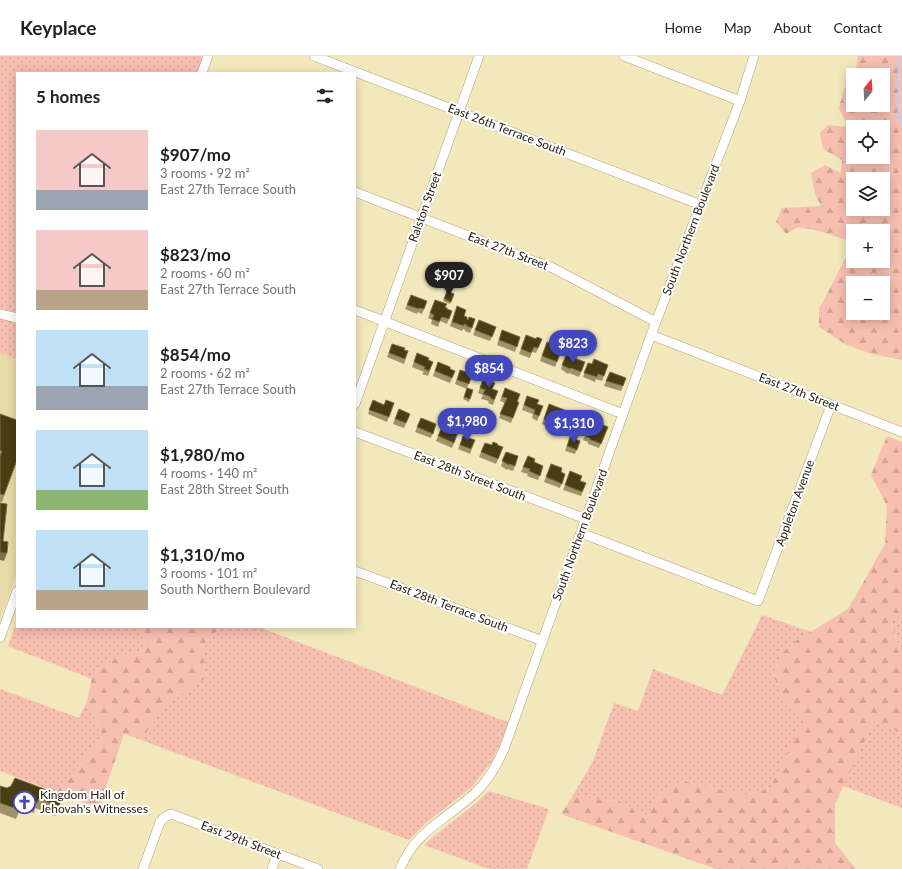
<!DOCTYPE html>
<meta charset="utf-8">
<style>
body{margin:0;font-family:Lato,sans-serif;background:#f6f6f6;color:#202124;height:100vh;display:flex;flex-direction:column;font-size:15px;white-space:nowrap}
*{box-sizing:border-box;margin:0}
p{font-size:13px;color:#757577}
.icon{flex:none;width:22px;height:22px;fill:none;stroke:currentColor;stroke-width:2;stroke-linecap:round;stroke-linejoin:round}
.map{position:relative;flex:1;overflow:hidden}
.side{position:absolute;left:16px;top:16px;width:340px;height:556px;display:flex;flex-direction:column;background:#fff;border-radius:0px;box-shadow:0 2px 10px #0003}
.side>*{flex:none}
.needle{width:26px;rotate:18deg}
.tools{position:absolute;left:846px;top:12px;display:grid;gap:8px}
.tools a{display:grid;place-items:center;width:44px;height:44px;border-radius:0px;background:#fff;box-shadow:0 2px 10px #0003;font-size:20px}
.price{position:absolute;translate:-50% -34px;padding:0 9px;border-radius:14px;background:#4247bc;color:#fff;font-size:13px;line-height:26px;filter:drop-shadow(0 1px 2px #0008)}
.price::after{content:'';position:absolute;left:50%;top:24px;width:12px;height:9px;margin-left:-6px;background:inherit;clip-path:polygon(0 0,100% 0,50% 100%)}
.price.on{background:#222;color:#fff}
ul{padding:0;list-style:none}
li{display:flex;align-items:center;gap:12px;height:100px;padding:0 20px}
li span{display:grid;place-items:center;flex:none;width:112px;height:80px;border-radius:0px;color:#555}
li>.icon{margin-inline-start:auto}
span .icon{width:48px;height:48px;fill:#fffc;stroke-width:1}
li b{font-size:17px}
h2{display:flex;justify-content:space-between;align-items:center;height:48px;padding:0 20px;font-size:17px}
header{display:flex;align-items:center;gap:24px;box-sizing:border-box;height:56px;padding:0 20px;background:#fff;border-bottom:1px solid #e0e0e0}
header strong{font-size:19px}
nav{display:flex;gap:22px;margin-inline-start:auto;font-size:14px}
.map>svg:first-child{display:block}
</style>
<header>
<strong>Keyplace</strong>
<nav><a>Home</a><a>Map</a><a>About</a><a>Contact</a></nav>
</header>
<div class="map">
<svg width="902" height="813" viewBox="0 0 902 813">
<defs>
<pattern id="green-dots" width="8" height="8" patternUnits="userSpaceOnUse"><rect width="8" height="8" fill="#f6bfb0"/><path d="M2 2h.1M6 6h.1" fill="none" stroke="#d3a496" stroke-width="1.8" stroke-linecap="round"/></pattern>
<pattern id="forest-firs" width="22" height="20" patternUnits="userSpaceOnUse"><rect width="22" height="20" fill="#f6bfb0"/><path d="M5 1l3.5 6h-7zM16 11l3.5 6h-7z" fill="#d3a496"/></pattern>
</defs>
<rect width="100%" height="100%" fill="#f3e8bc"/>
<!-- built -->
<path fill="#e8dba8" d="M0 297 17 303V517L0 564Z"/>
<!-- green -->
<path fill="url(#green-dots)" d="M0 0H203L197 17H17V303L0 297Z
M762 559 811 576 797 584 780 599 774 621 786 650 805 665 770 732 745 739 684 725 659 737 648 760 619 745 572 741 593 705 614 647 638 655 653 613 722 639Z
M902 559V594L899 593 891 566Z
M17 565V571H140L146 593 122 599 93 617 92 623 8 590Z
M221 571H259L510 667 492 705 472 731 427 766 409 784 141 684 167 647 206 622 202 590Z
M0 633 79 662 87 645 103 681 56 736 0 715Z
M874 665 902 678V752L843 730Z
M489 735 549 753 527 813H489L424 789C445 770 469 755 489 735Z"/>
<!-- forest -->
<path fill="url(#forest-firs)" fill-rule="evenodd" d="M858 0H902V304L868 297 845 288 819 271V253L853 188V205H883V175H853V186L819 175 798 171 786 178 776 166 782 152 821 150 815 138 811 117 825 109 841 117 842 104 823 93 820 77 828 69 848 71 839 52 844 33 853 23V49H883V19H855ZM853 71H883V101H853ZM853 123H883V153H853ZM853 227H883V257H853Z
M887 380 902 386V559L891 566 899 593 902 594V678L874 665 835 748V787L856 813H716L561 758 572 741 619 745 648 760 659 737 684 725 745 739 770 732 804 665 786 650 774 621 780 599 797 584 848 553 885 488 887 450 871 419Z
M140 571H221L202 590 206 622 167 647 141 684 124 678 99 752 56 736 103 681 87 645 93 617 122 599 146 593Z"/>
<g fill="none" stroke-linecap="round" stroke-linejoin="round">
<!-- stream -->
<path stroke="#c3cdf8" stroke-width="2.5" d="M899 0V59L902 71"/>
<defs>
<path id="minor" d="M314 0 701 149
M624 0 740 45
M202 17 208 0
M355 136 525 202 551 211 656 266
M355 254 623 358
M0 258 17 262
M651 279 902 376
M355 348 479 0
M355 376 586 463
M581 477 758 545 831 349
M355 515 543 585
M0 582 17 535
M143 813 160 766 165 761 171 758 318 813
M272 813 277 797
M400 813C415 775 447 763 475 737 488 725 497 709 504 693L651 279 740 45 754 0"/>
</defs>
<!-- minor casing -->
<use href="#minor" stroke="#b0a57c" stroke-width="10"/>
<!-- minor -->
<use href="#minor" stroke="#fff" stroke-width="9"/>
</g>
<!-- wall -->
<path fill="#9e9368" d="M447 235 454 238 450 248 443 245Z
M435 244 445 251 447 253 452 255 447 268 440 265 438 271 431 268 432 264 428 262Z
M427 245 422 258 418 256 417 258 405 253 407 249Z
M457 250 467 263 468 264 475 263 470 277 465 275V274L463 273 462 275 450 270Z
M479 264 496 271 490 285 473 279Z
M502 274 520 281 515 296 497 289Z
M526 279 536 283H542L536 297 532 296 530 302 519 298Z
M547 286 562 292 555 311 540 305Z
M392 288 408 295 404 308 387 301Z
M417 297 428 304 433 306 428 320 422 318 424 316 412 311Z
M438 306 450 313 455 315 450 327 433 320Z
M585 306 579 321 569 317 568 318 561 313 562 309Z
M588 307 592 308 608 309 602 325 596 323 595 326 583 321Z
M460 314 466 316H473L467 332 473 334 469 346 463 343 467 333 455 328Z
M610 316 626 322 621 335 604 330Z
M483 323 493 333 498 335 493 349 488 347 489 345 481 343 483 339 478 337Z
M505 332 517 346H519L511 367 499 362 505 347 500 345Z
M527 340 537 348 543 350 537 365 532 362 533 358 522 354Z
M373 344 384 349 394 347 387 366 368 358Z
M549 348 567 355 559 375 542 368Z
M399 353 410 358 404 372 393 368Z
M570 356 588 363 583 377 565 370Z
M0 358 17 370V404L2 446H0Z
M436 368 431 382 415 376 417 371Z
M442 371 453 375 458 376 452 392 436 385Z
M608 371 599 392 588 388V386L583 384 585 380Z
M463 380 475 384 470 398 458 393Z
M570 381 580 385 575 398 565 395Z
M485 387 492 389H497L503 391 496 408 479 401Z
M506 396 518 401 513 415 507 413V414L501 410Z
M528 400 534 406 543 410 538 424 527 420 528 418 521 416Z
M551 408 561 416 565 418 560 432 544 426Z
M570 415 580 424 586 427 581 440 563 434Z
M0 730 7 732 63 740 55 760 35 752 34 757 25 754 19 756 16 763 0 757Z"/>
<!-- shaded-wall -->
<path fill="#7c7146" d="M0 497H7L4 505 0 504Z
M28 744 25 754 19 756 23 746Z"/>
<!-- building -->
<path fill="#493e13" stroke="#7c7146" d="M447 235 454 238 451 246 444 243Z
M411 239 427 245 424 253 419 252V253L407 249Z
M435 244 447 248 445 251 447 252V253L452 255 449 263 442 261 439 266 432 263 434 259 430 257Z
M457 250 466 254 464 260 467 261V263L468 264 469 261 475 263 472 272 466 270 467 269 464 268V270L452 266Z
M479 264 496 271 492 281 475 274Z
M502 274 520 281 517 291 499 284Z
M526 279 536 283 537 281 542 283 538 292 534 291 531 297 521 293Z
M547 286 562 292 557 306 542 300Z
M392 288 405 292 404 294 408 295 405 303 389 297Z
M417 297 429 302 428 304 433 306 429 315 424 313 425 311 414 306Z
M566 299 585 306 581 316 571 312 570 313 562 309Z
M594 303 608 309 604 320 598 318 597 321 584 317 588 307 592 308Z
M438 306 450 311V313L455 315 452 322 435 315Z
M460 314 466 316 467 314 473 316 469 328 457 324Z
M610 316 626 322 623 330 606 325Z
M483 323 495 327 492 333 498 335 494 344 490 342 491 341 483 338 485 334 480 332Z
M467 332 473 334 470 343 464 341Z
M505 332 520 338 517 346H519L513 362 500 358 507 342 502 341Z
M527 340 539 344 537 348 543 350 539 360 534 358 535 354 524 349Z
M373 344 384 349 386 344 394 347 389 361 369 354Z
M549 348 567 355 561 370 544 363Z
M399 353 410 358 406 367 395 363Z
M570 356 588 363 585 372 566 365Z
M0 358 17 364V404L4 439 0 438V400L2 395 0 394Z
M421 362 436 368 433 378 417 371Z
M591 364 608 371 601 388 589 383 590 382 585 380Z
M442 371 453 375 454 374 458 376 454 387 438 380Z
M463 380 475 384 471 393 460 389Z
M570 381 580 385 577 394 567 390Z
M493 386 498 388 497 389 503 391 498 403 481 396 485 387 492 389Z
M506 396 518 400 515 410 509 408V409L502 405Z
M528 400 535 403 534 406 543 410 540 420 529 415 530 413 523 411Z
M551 408 562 412 561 416 565 418 562 428 546 421Z
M570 415 582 420 580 425 586 427 582 436 565 429Z
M0 447 7 448 3 485 8 486 7 497H0Z
M15 722 63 740 59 750 39 743 37 747 28 744 23 746 20 754 0 747V730L7 732 11 730Z"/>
<!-- icons -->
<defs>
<symbol id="church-ring" viewBox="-11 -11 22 22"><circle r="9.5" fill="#fff" stroke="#4247bc" stroke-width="1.5"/><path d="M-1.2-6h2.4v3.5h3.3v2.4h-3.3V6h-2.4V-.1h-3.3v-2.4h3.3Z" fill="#4247bc"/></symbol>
</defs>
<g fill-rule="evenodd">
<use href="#church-ring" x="12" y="734" width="25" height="25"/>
</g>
<g text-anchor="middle" stroke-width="4" stroke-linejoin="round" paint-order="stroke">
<!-- street labels -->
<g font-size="12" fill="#262111" stroke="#fff">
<text transform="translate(507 74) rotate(21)" y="4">East 26th Terrace South</text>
<text transform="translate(425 151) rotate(-70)" y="4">Ralston Street</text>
<text transform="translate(691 174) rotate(-69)" y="4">South Northern Boulevard</text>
<text transform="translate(508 195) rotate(21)" y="4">East 27th Street</text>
<text transform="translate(799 336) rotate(21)" y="4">East 27th Street</text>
<text transform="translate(470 420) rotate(21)" y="4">East 28th Street South</text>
<text transform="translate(795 447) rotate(-70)" y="4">Appleton Avenue</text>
<text transform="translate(580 479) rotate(-70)" y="4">South Northern Boulevard</text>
<text transform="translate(449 550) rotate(21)" y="4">East 28th Terrace South</text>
<text transform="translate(241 784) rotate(21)" y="4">East 29th Street</text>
</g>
<!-- poi labels -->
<g font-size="12" fill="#262111" stroke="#fff" text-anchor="start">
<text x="40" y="743">Kingdom Hall of<tspan x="40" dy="14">Jehovah's Witnesses</tspan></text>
</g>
</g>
</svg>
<div class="tools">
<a><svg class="needle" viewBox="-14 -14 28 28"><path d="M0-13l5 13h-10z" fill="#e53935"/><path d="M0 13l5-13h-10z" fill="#757577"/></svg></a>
<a><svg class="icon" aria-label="locate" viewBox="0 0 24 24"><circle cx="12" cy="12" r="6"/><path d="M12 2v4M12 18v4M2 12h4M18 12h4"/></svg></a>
<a><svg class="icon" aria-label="layers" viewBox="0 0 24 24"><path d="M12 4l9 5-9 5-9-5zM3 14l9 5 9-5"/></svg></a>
<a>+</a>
<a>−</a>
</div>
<b class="price on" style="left:449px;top:240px">$907</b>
<b class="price" style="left:573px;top:308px">$823</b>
<b class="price" style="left:489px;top:333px">$854</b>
<b class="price" style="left:467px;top:386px">$1,980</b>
<b class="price" style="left:574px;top:388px">$1,310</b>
<section class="side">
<h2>5 homes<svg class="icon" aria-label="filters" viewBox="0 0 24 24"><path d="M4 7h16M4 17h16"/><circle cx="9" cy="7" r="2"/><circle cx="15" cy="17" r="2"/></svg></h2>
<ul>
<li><span style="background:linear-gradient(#f6c9c9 75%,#9aa5b1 0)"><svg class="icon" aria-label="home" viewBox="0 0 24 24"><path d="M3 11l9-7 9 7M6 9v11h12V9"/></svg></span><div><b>$907/mo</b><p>3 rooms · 92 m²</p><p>East 27th Terrace South</p></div></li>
<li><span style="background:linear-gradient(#f6c9c9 75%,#b9a48a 0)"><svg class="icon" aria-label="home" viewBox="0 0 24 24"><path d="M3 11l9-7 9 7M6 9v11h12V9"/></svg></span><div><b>$823/mo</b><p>2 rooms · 60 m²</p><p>East 27th Terrace South</p></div></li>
<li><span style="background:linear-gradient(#bfe0f5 70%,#9aa5b1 0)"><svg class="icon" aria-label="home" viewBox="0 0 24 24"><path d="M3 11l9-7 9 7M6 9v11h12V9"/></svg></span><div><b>$854/mo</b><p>2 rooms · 62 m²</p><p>East 27th Terrace South</p></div></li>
<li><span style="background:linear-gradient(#bfe0f5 75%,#8fb573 0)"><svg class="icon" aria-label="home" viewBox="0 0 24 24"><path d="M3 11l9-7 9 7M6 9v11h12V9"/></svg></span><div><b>$1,980/mo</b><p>4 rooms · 140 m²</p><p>East 28th Street South</p></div></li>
<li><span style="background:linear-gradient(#bfe0f5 75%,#b9a48a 0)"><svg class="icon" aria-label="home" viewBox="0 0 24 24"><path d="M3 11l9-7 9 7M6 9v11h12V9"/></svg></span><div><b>$1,310/mo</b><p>3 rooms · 101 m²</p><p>South Northern Boulevard</p></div></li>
</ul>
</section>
</div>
